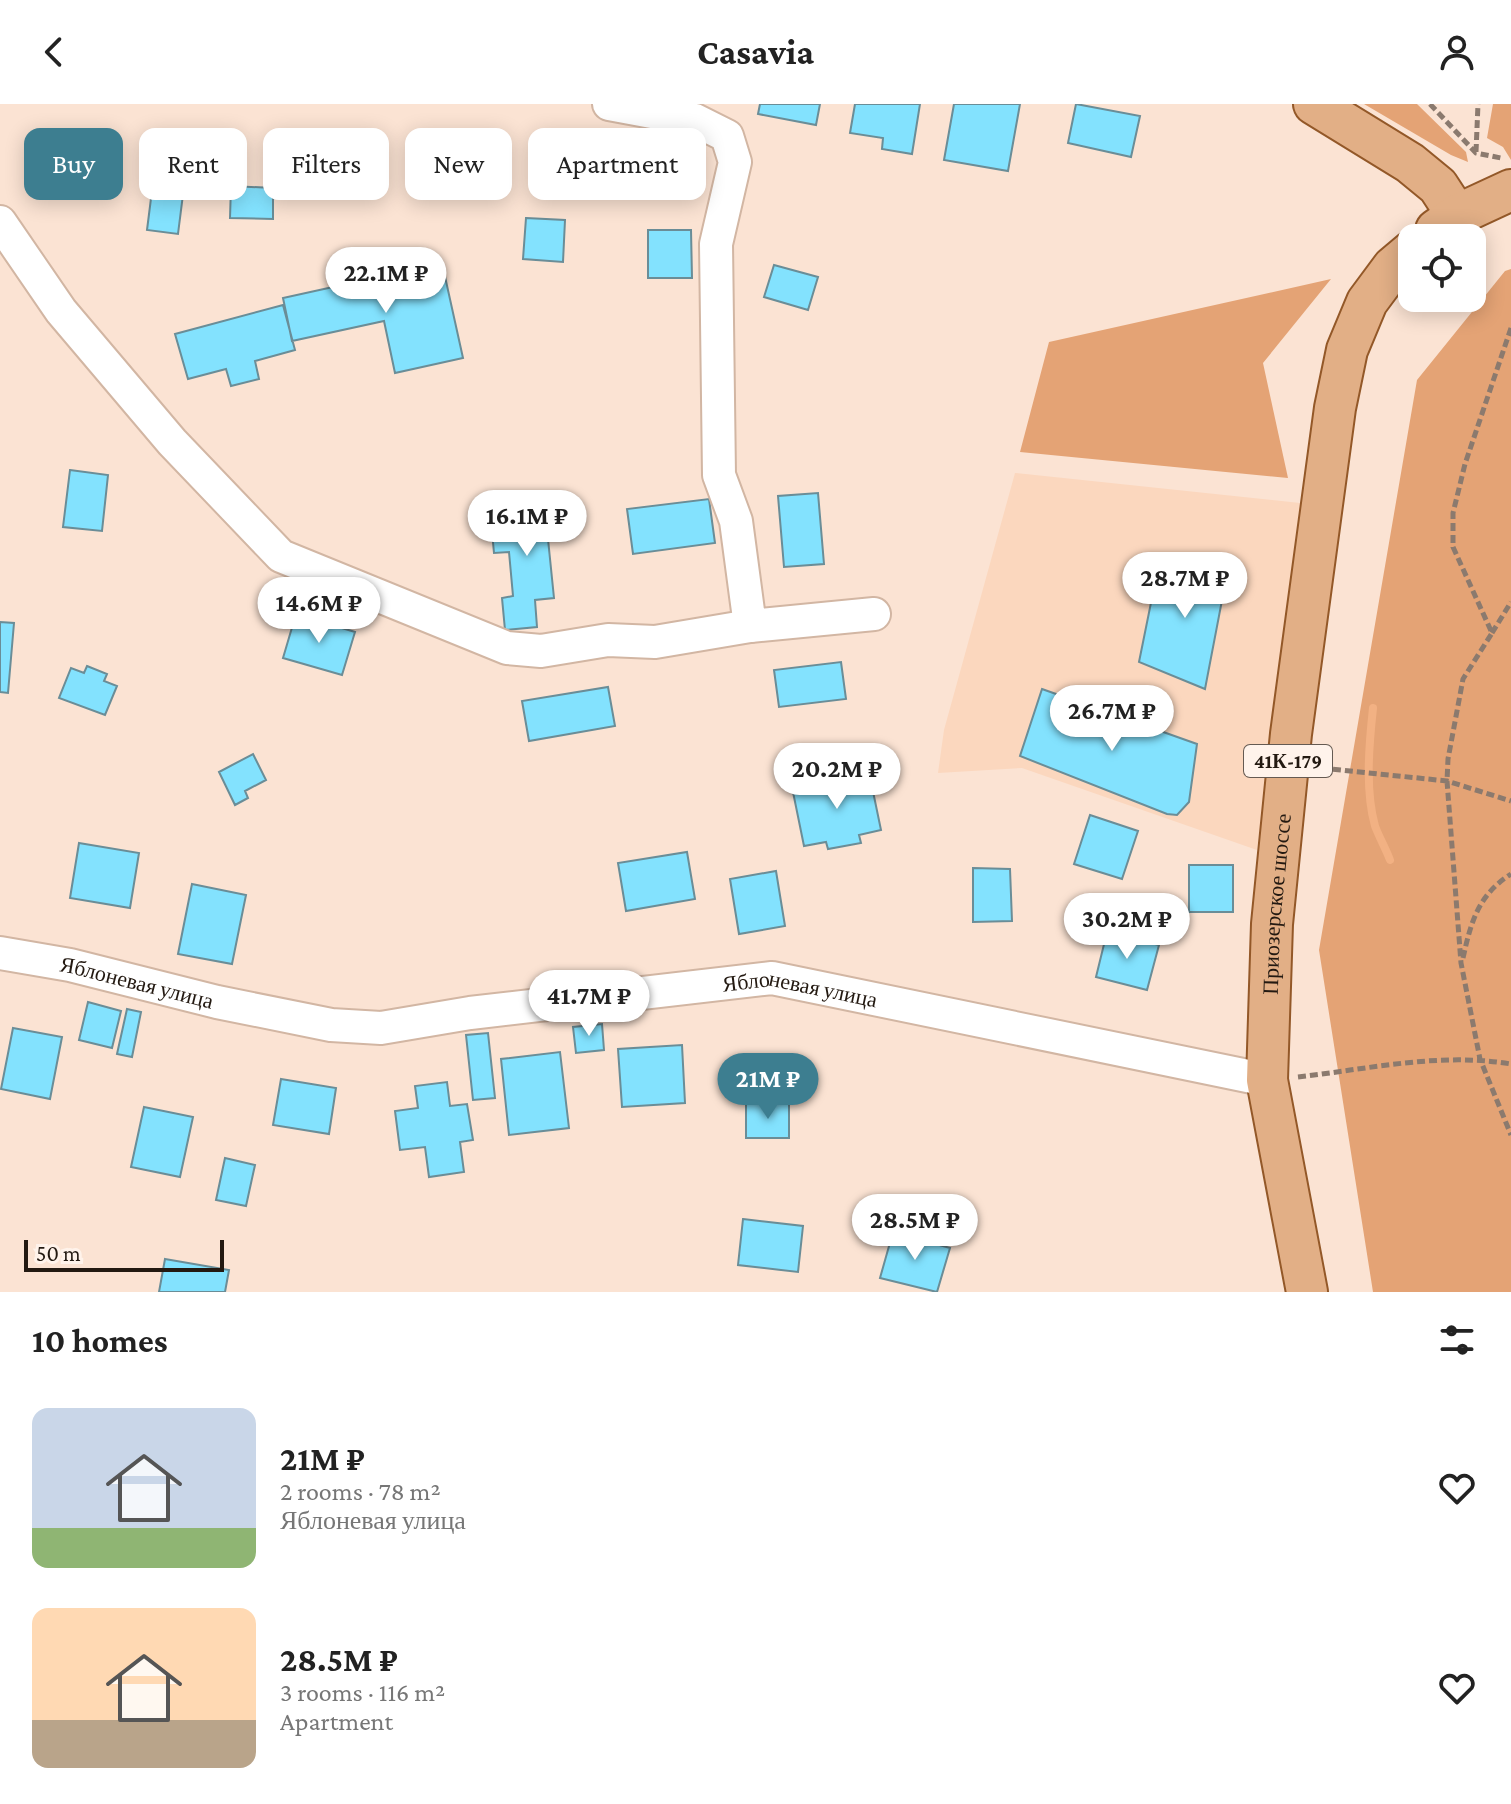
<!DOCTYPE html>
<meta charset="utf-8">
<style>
body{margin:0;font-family:"Crimson Pro",serif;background:#f2f2f2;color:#222;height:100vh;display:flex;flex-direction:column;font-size:30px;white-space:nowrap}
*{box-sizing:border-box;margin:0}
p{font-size:26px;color:#767676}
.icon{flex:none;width:44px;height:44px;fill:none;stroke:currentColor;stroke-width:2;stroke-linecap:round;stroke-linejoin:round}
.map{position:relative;height:1188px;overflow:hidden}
.panel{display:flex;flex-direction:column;background:#fff;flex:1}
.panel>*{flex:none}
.top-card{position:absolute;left:24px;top:24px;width:800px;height:72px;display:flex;gap:16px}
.fabs{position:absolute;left:1398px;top:120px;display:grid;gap:16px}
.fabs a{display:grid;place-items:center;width:88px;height:88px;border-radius:16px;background:#fff;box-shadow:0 4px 20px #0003;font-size:40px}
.scale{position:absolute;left:24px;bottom:20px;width:200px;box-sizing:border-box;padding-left:8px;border:4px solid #231911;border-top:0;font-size:22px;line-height:28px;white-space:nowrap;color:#231911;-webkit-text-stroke:6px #fff3eb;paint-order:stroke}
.price{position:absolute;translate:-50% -68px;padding:0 18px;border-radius:28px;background:#fff;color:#222;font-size:26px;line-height:52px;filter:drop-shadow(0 2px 4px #0008)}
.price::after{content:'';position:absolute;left:50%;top:48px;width:24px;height:18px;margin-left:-12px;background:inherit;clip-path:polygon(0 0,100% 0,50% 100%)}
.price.current{background:#3d7e90;color:#fff}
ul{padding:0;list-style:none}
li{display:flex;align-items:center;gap:24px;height:200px;padding:0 32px}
li span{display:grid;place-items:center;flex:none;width:224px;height:160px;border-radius:16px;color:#555}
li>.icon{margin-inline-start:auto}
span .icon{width:96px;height:96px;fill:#fffc;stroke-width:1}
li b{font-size:34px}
h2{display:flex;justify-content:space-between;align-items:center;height:96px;padding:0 32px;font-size:34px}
.pill{padding:0 28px;border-radius:16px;background:#fff;box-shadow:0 4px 20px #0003;font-size:28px;line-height:72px}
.pill.current{background:#3d7e90;color:#fff}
header{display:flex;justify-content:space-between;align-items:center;height:104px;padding:0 32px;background:#fff;font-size:36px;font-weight:700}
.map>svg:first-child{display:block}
</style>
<header><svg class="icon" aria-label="back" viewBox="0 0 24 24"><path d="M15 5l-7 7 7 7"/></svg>Casavia<svg class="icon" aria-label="person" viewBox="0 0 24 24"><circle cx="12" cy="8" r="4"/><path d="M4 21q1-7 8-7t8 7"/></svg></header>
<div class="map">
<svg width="1511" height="1188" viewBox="0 0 1511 1188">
<rect width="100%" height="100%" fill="#fbe3d3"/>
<!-- built -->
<path fill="#fbd7be" d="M1015 369 1300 399 1257 746 1022 664 938 669 944 626Z"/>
<!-- forest -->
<path fill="#e4a375" d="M1364 0H1417L1466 48 1468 58 1451 51Z
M1493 0H1511V56L1503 43 1487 34Z
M1511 165V1188H1373L1319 846 1417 276 1505 167Z
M1331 175 1263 259 1288 374 1020 348 1049 238Z"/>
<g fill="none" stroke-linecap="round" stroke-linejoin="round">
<!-- stream -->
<path stroke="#f2b183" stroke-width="8" d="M1373 604C1369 641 1365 686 1375 722 1379 733 1386 745 1390 756"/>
</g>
<!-- building -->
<path fill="#83e2fe" stroke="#6a8d97" stroke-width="2" d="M760 0H820L816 21 758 10Z
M855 0H920L912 50 882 45 883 34 850 29Z
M954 0H1020L1008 67 944 56Z
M1076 0 1140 12 1131 53 1068 39Z
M157 47 188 51 178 130 147 126Z
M231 82 273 84V115L230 114Z
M526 114 565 116 563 158 523 155Z
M648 126H691L692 174H648Z
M442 159 463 254 395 269 384 217 292 237 283 194Z
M774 161 818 173 808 206 764 193Z
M283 201 295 246 255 257 259 275 231 282 226 265 188 275 175 230Z
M70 366 108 371 102 427 63 423Z
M818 389 824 460 784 463 778 392Z
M709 395 715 439 633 450 627 405Z
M561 400 564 433 548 435 554 494 535 496 537 523 505 526 502 494 513 492 509 448 494 449 490 406Z
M1211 452 1228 465 1205 585 1139 558 1157 469Z
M296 510 355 528 342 571 283 554Z
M0 518 14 519 8 589 0 588Z
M841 558 846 595 779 603 774 566Z
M87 562 107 570 104 577 117 582 105 611 59 594 71 564 84 569Z
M608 583 615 622 529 637 522 597Z
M1042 585 1197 640 1189 698 1177 711 1167 710 1020 652Z
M253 650 266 676 245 687 248 694 235 701 219 668Z
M842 668 844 677 870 673 881 726 859 731 861 739 828 745 826 738 804 742 793 688 810 684 808 675Z
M1090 711 1138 727 1122 775 1074 760Z
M79 739 139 749 130 804 70 794Z
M687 748 695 795 626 807 618 759Z
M1189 761H1233V808H1189Z
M973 764 1010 765 1012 817 973 818Z
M776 767 785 822 739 830 730 775Z
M192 780 246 791 232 860 178 850Z
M1107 828 1159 841 1147 886 1096 873Z
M88 898 121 907 112 944 79 936Z
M127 905 141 908 132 953 117 950Z
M602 920 604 946 576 949 573 923Z
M13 924 62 933 50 995 1 985Z
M488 929 495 994 473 996 466 931Z
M682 941 685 999 622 1003 618 945Z
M560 948 569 1024 509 1031 501 955Z
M281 975 336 984 329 1030 273 1021Z
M447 978 450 1002 467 1000 473 1036 460 1038 464 1068 429 1073 425 1043 400 1046 395 1007 418 1004 415 982Z
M789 999V1034H746V1000Z
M144 1003 193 1013 180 1073 131 1063Z
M225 1054 255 1061 246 1102 216 1096Z
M743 1115 803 1122 798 1168 738 1161Z
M893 1128 950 1144 937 1188 880 1174Z
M165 1155 229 1166 225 1188H159Z"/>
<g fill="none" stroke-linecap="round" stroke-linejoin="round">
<defs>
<g id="minor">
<path d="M609 0 695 16 727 32 735 58 716 140 719 371 736 417 750 522 874 510"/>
<path d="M0 118 61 207 172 338 281 452 507 544 541 547 608 536 655 538 750 522"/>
<path id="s1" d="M0 849 70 861 217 898 331 921 381 924 470 909 772 874 1267 976"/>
</g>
<g id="major">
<path d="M1314 0 1410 59 1438 82 1457 111"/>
<path d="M1436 126 1457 111 1511 86"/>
<path id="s2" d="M1307 1188 1267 976 1272 820 1291 630 1335 304 1347 246 1367 198 1393 163 1412 147"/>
</g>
</defs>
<!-- minor casing -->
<use href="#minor" stroke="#d2b6a3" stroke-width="36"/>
<!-- major casing -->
<use href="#major" stroke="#935828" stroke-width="44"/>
<!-- path -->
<path stroke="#8b7a6e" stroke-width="5" stroke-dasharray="8 4" stroke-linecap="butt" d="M1430 0 1476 49 1501 54
M1476 48 1478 0
M1511 224 1465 360 1453 409V443L1492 529 1463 575 1448 655 1447 677 1461 859 1480 955 1511 1031
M1492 529 1511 498
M1321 664 1447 677 1511 697
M1463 854C1471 818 1478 791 1511 770
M1298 973C1369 965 1440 948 1511 960"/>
<!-- minor -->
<use href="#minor" stroke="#fff" stroke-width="32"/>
<!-- major -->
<use href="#major" stroke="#e2af86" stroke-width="40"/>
</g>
<g text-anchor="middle" stroke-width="7" stroke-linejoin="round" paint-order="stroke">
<!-- shield labels -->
<rect fill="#fff3eb" stroke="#655a52" stroke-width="2" x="1244" y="641" width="88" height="32" rx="6"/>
<g font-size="20" font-weight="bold" fill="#231911">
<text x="1288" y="664">41К-179</text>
</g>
<!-- street labels -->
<g font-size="22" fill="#231911" stroke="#fff3eb">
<text dy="8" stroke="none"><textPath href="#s2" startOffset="392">Приозерское шоссе</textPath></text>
<text dy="8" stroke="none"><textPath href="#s1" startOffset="140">Яблоневая улица</textPath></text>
<text dy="8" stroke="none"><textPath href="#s1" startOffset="812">Яблоневая улица</textPath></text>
</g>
</g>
</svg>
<div class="fabs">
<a><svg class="icon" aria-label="locate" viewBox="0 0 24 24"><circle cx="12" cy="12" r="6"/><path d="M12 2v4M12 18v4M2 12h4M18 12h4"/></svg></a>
</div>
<div class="scale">50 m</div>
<b class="price" style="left:386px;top:211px">22.1M ₽</b>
<b class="price" style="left:527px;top:454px">16.1M ₽</b>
<b class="price" style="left:1185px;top:516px">28.7M ₽</b>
<b class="price" style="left:319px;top:541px">14.6M ₽</b>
<b class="price" style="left:1112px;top:649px">26.7M ₽</b>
<b class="price" style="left:837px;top:707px">20.2M ₽</b>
<b class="price" style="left:1127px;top:857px">30.2M ₽</b>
<b class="price" style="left:589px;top:934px">41.7M ₽</b>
<b class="price current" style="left:768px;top:1017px">21M ₽</b>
<b class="price" style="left:915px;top:1158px">28.5M ₽</b>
<div class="top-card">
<a class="pill current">Buy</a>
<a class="pill">Rent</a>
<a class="pill">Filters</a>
<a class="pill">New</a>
<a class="pill">Apartment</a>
</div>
</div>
<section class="panel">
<h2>10 homes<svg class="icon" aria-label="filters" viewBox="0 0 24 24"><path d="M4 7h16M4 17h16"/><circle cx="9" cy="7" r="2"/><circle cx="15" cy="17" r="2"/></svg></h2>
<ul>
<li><span style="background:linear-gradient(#c9d6e8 75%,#8fb573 0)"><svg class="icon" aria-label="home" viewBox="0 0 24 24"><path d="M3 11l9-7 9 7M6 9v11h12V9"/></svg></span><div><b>21M ₽</b><p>2 rooms · 78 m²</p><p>Яблоневая улица</p></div><svg class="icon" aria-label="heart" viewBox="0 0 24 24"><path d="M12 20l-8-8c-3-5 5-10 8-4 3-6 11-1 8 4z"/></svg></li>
<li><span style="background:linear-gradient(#ffd9b3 70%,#b9a48a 0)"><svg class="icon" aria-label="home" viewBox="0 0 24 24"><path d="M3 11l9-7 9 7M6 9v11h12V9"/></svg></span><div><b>28.5M ₽</b><p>3 rooms · 116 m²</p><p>Apartment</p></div><svg class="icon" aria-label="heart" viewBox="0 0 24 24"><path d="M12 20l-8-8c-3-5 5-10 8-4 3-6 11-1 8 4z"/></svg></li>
</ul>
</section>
